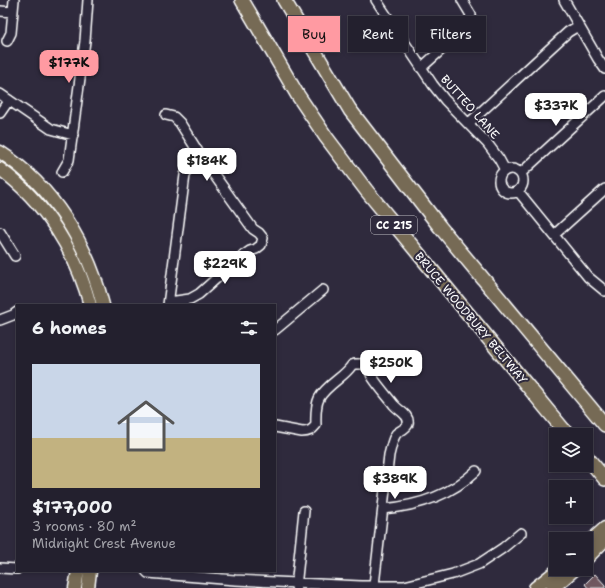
<!DOCTYPE html>
<meta charset="utf-8">
<style>
body{margin:0;font-family:"Shantell Sans",sans-serif;background:#2f2d3a;color:#f1f3f6;height:100vh;display:flex;flex-direction:column;font-size:15px;white-space:nowrap}
*{box-sizing:border-box;margin:0}
p{font-size:13px;color:#a3a3aa}
.icon{flex:none;width:22px;height:22px;fill:none;stroke:currentColor;stroke-width:2;stroke-linecap:round;stroke-linejoin:round}
.map{position:relative;flex:1;overflow:hidden}
.panel{position:absolute;left:16px;top:304px;width:260px;height:268px;display:flex;flex-direction:column;background:#23202e;border-radius:0px;box-shadow:0 2px 6px #0003,0 0 0 1px #403e4a}
.panel>*{flex:none}
.top-card{position:absolute;left:288px;top:16px;width:257px;height:36px;display:flex;gap:8px}
.buttons{position:absolute;left:549px;top:428px;display:grid;gap:8px}
.buttons a{display:grid;place-items:center;width:44px;height:44px;border-radius:0px;background:#23202e;box-shadow:0 2px 6px #0003,0 0 0 1px #403e4a;font-size:20px}
.price{position:absolute;translate:-50% -34px;padding:0 9px;border-radius:8px;background:#fff;color:#222;font-size:13px;line-height:26px;filter:drop-shadow(0 1px 2px #0008)}
.price::after{content:'';position:absolute;left:50%;top:24px;width:12px;height:9px;margin-left:-6px;background:inherit;clip-path:polygon(0 0,100% 0,50% 100%)}
.price.current{background:#ff9aa2;color:#111}
ul{padding:0;list-style:none}
li{display:grid;align-content:center;gap:8px;height:212px;padding:0 16px}
li+li{border-top:1px solid #403e4a}
li span{display:grid;place-items:center;height:124px;border-radius:0px;color:#555}
li>.icon{margin-inline-start:auto}
span .icon{width:72px;height:72px;fill:#fffc;stroke-width:1}
li b{font-size:17px}
h2{display:flex;justify-content:space-between;align-items:center;height:48px;padding:0 16px;font-size:17px}
.chip{padding:0 14px;border-radius:0px;background:#23202e;box-shadow:0 2px 6px #0003,0 0 0 1px #403e4a;font-size:14px;line-height:36px}
.chip.current{background:#ff9aa2;color:#111}
.map>svg:first-child{display:block}
</style>
<div class="map">
<svg width="605" height="588" viewBox="0 0 605 588">
<rect width="100%" height="100%" fill="#2f2a3d"/>
<filter id="ink" filterUnits="userSpaceOnUse"><feTurbulence type="fractalNoise" baseFrequency=".025" numOctaves="2"/><feDisplacementMap in="SourceGraphic" scale="8" xChannelSelector="R" yChannelSelector="G"/><feConvolveMatrix kernelMatrix="1 2 1 2 8 2 1 2 1" color-interpolation-filters="sRGB"/></filter>
<g filter="url(#ink)">
<!-- building -->
<path fill="#705960" stroke="#fff" d="M595 574 605 585V588H588L585 584Z"/>
<g fill="none" stroke-linecap="round" stroke-linejoin="round">
<defs>
<path id="minor" d="M376 0 433 85 445 100 487 143 499 159 505 170
M564 0 598 59 605 69
M0 11 13 12
M7 41 11 33 14 0
M421 68 468 26 471 15 462 0
M0 94 51 129 73 135
M0 113 9 100
M166 115 174 117 180 123 202 158 253 229 259 233 263 238 261 245 256 249 250 251 236 261 199 294 190 299 169 302
M469 123 568 32 578 26
M499 181a12 12 0 1 1 24 0a12 12 0 1 1-24 0Z
M62 172 69 160 85 41 88 0
M521 173 605 96
M518 191 588 277 605 291
M0 232 15 256
M554 235 605 189
M168 305 185 175C189 166 193 162 202 158
M0 320 13 315 17 312
M275 330 323 290
M275 427 302 432C309 432 312 430 316 425 315 399 318 395 338 379 343 375 348 371 352 365L355 364H365C369 368 370 373 373 378 379 387 387 396 394 405 399 411 410 415 408 424 406 429 399 431 396 434 392 440 391 448 389 455L374 585
M383 509C417 506 451 495 476 471
M0 568 17 569
M146 571 148 573 235 580 361 586H404L453 574 479 564 503 548 521 533
M296 587 304 511"/>
<path id="major" d="M0 152C53 186 88 245 103 305
M0 169C45 202 76 252 90 305
M586 545 605 528
M586 559 605 540
M75 588 78 571
M88 588 90 571
M535 588 559 569
M553 588 575 569"/>
<path id="highway" d="M242 0 297 94 326 137 366 190 568 435
M284 0 350 110 440 227 605 425
M586 456 605 479"/>
</defs>
<!-- minor casing -->
<use href="#minor" stroke="#fff" stroke-width="12"/>
<!-- major casing -->
<use href="#major" stroke="#fff" stroke-width="15"/>
<!-- highway casing -->
<use href="#highway" stroke="#fff" stroke-width="16"/>
<!-- minor -->
<use href="#minor" stroke="#2f2a3d" stroke-width="9"/>
<!-- major -->
<use href="#major" stroke="#766a54" stroke-width="12"/>
<!-- highway -->
<use href="#highway" stroke="#766a54" stroke-width="13"/>
</g>
</g>
<g text-anchor="middle" stroke-width="4" stroke-linejoin="round" paint-order="stroke">
<!-- shield labels -->
<rect fill="#2f2a3d" stroke="#c1bfc5" stroke-width="1" x="371" y="216" width="46" height="18" rx="3"/>
<g font-size="11" font-weight="bold" fill="#fff">
<text x="394" y="229">CC 215</text>
</g>
<!-- street labels -->
<g font-size="12" fill="#fff" stroke="#2f2a3d">
<text transform="translate(470 107) rotate(48)" y="4">BUTTEO LANE</text>
<text transform="translate(471 318) rotate(50)" y="4">BRUCE WOODBURY BELTWAY</text>
</g>
</g>
</svg>
<div class="buttons">
<a><svg class="icon" aria-label="layers" viewBox="0 0 24 24"><path d="M12 4l9 5-9 5-9-5zM3 14l9 5 9-5"/></svg></a>
<a>+</a>
<a>−</a>
</div>
<b class="price current" style="left:69px;top:84px">$177K</b>
<b class="price" style="left:556px;top:127px">$337K</b>
<b class="price" style="left:207px;top:182px">$184K</b>
<b class="price" style="left:225px;top:285px">$229K</b>
<b class="price" style="left:391px;top:384px">$250K</b>
<b class="price" style="left:395px;top:500px">$389K</b>
<div class="top-card">
<a class="chip current">Buy</a>
<a class="chip">Rent</a>
<a class="chip">Filters</a>
</div>
<section class="panel">
<h2>6 homes<svg class="icon" aria-label="filters" viewBox="0 0 24 24"><path d="M4 7h16M4 17h16"/><circle cx="9" cy="7" r="2"/><circle cx="15" cy="17" r="2"/></svg></h2>
<ul>
<li><span style="background:linear-gradient(#c9d6e8 60%,#c2b280 0)"><svg class="icon" aria-label="home" viewBox="0 0 24 24"><path d="M3 11l9-7 9 7M6 9v11h12V9"/></svg></span><div><b>$177,000</b><p>3 rooms · 80 m²</p><p>Midnight Crest Avenue</p></div></li>
</ul>
</section>
</div>
